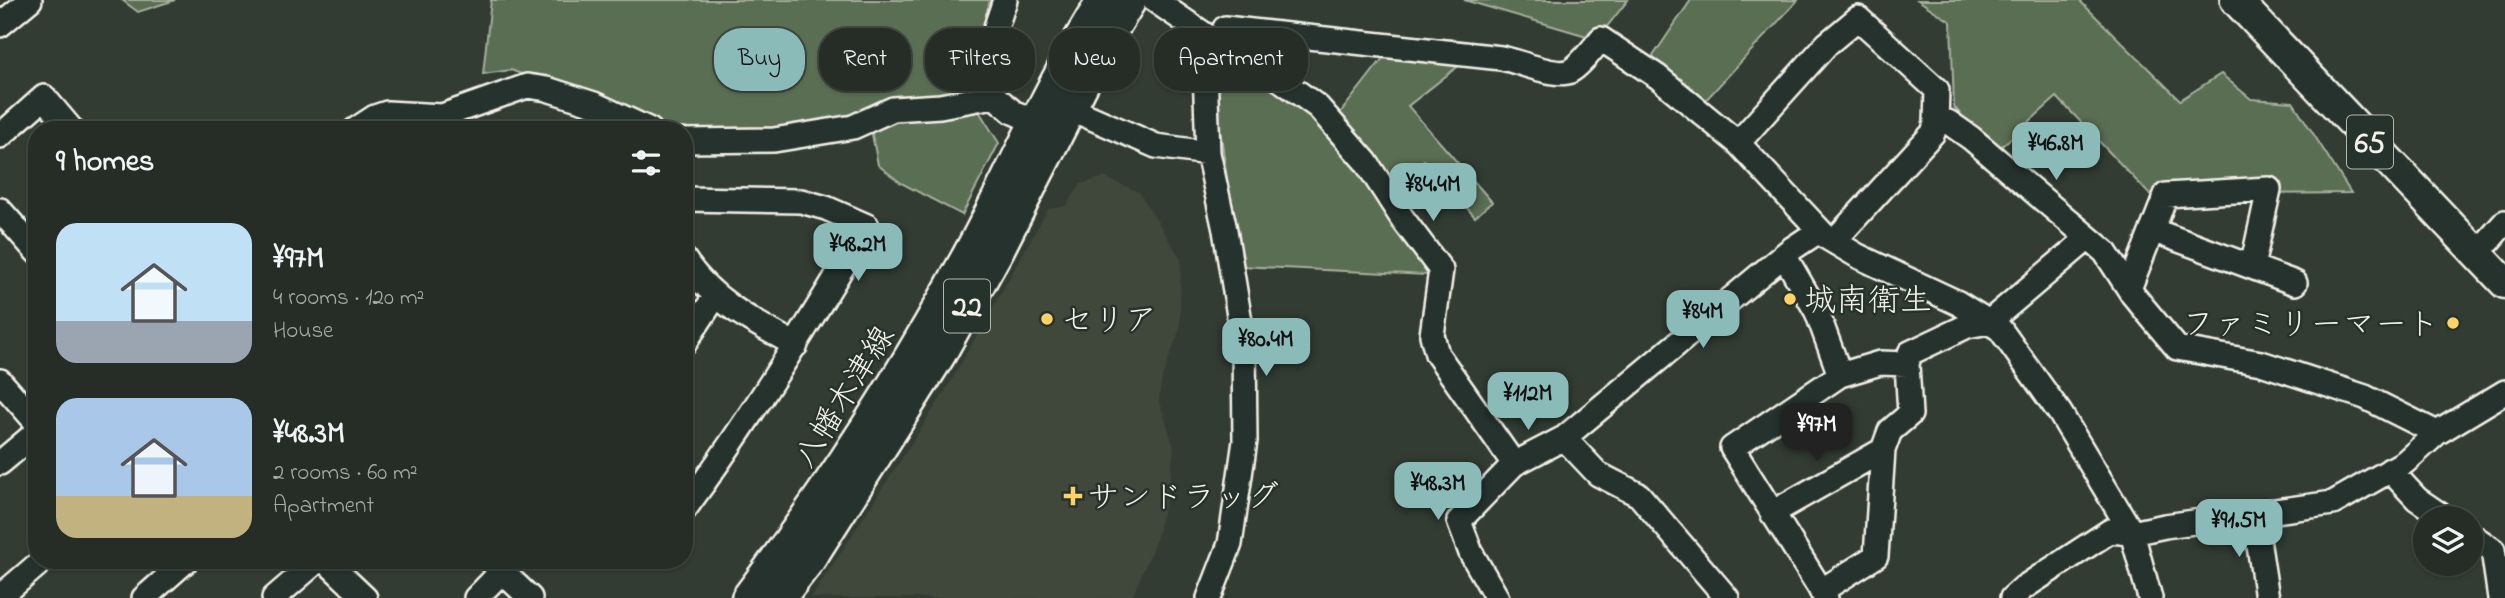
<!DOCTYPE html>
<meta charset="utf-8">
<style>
body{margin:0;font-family:"Indie Flower","Klee One",sans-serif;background:#323932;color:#f1f3f6;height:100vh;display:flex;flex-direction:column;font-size:26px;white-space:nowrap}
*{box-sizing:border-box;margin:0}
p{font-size:23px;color:#a4a8a7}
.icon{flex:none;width:38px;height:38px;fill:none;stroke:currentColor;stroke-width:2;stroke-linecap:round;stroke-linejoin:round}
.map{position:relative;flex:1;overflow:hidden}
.sheet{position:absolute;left:28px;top:121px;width:665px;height:448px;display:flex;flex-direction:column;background:#262d26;border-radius:28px;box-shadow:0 2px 5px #0004,0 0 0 2px #424943}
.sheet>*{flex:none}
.banner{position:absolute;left:714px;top:28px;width:665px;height:63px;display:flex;gap:14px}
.fabs{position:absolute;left:2413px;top:506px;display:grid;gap:14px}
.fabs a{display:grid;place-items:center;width:70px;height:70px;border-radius:50%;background:#262d26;box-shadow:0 2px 5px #0004,0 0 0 2px #424943;font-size:35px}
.price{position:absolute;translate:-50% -60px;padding:0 16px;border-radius:14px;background:#8bbbb9;color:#111;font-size:23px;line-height:46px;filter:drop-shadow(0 2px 4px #0008)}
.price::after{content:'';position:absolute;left:50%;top:42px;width:21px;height:16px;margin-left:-10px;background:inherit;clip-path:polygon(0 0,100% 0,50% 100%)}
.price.selected{background:#222;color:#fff}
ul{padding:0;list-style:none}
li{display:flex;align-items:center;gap:21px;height:175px;padding:0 28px}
li span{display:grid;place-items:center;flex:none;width:196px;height:140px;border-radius:21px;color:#555}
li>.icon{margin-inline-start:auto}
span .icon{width:84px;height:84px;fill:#fffc;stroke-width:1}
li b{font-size:30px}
h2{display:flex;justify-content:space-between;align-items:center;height:84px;padding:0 28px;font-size:30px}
.tag{padding:0 24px;border-radius:28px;background:#262d26;box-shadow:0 2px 5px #0004,0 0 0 2px #424943;font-size:24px;line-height:63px}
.tag.selected{background:#8bbbb9;color:#111}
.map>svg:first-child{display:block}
</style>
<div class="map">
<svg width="2505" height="598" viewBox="0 0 2505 598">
<rect width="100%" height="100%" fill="#323c33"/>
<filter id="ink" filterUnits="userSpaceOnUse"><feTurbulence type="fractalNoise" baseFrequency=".0143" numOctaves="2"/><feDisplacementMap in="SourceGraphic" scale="14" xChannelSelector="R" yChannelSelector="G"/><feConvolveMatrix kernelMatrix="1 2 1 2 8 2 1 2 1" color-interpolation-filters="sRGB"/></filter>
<g filter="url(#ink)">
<!-- built -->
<path fill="#40463a" d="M1104 177 1139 192 1181 259 1180 329 1162 378 1159 400 1174 447 1170 483 1156 540 1132 598H811L944 393 1048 209 1066 206 1081 184Z"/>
<!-- green -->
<path fill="#5a6e52" stroke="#a7b09d" stroke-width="2" d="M122 0H175L138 12Z
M491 0H990L974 61 977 95 772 134H684V130L664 129 511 70 483 74Z
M1464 0H1628L1597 39Z
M1691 0H1798L1704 102 1651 59Z
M1918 0H2079L2180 100 2221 74 2251 99 2293 102 2351 193 2150 195 2057 97 1995 152 1954 107 1951 22Z
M1222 44 1319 119 1365 171 1430 268 1427 275 1239 266 1212 70Z
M1387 53 1466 60 1408 106 1492 202 1475 217 1424 160 1392 194 1337 117Z
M977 108 999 143 962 215 901 183 878 165 870 124 922 110Z"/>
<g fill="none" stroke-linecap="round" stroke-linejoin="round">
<defs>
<path id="minor" d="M1005 0 984 63 994 96 1013 112 1036 122 1069 108 1156 146 1208 153
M1154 0 1217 43 1241 51 1318 107 1366 162 1402 218 1441 270 1432 335 1437 354 1514 464
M0 25 30 0
M355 130 375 117 387 113 442 116 527 86 547 89 594 104 650 130
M0 136 44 97 72 130
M684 141 774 140 853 127 893 109 940 106 994 96
M1738 143 1827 44 1858 18 1937 90 1936 123 1948 122 1971 138 2105 252 2133 295 2177 348 2261 363 2365 397 2437 433
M684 199 801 201 826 208 867 226C809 323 751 419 684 510
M0 210 37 252
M2152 230 2295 283
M1834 241 1933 133 1936 123
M2477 254 2505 222
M1784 255 1817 312 1840 375
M684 259C710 300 755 323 796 345
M2129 289 2166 195 2269 189 2252 267
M684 344 716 295
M0 381 37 423
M1564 438 1598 474 1639 495 1727 598
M0 463 37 432
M2390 470 2417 499 2445 518
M1772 513 1883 450
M2254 513 2267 598
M2471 535 2493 550 2500 598
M325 560 365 598
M490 560 530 598
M1821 591 1876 556 1883 450 1890 431 1910 414 1907 364 1910 353 1967 326 1989 322 2087 239
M0 597 43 560
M144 598 187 560
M274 598 318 560
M476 598 511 562
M1209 598 1230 544 1245 441 1244 346 1225 230 1208 153 1205 69 1225 28 1501 58C1519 61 1555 78 1570 71 1579 67 1594 47 1601 39L1658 77 1738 143 1826 237 1858 256 1958 303 2000 329 2060 413 2132 533 2150 598
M1497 598 1471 553 1459 521 1514 464 1564 438 1790 250 1819 231
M1826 598 1732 448 1840 375 1880 363 1907 364
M2012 598 2023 588 2110 531 2132 533 2165 526 2333 503 2405 462 2437 433 2505 392"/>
<path id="major" d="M2236 0 2505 283
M747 598C832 485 909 365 976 240 1018 160 1054 76 1103 0
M780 598 811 558 940 355 998 251 1102 47 1131 0"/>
</defs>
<!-- minor casing -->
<use href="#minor" stroke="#f4f1e8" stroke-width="28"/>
<!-- major casing -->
<use href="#major" stroke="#f4f1e8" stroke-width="35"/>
<!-- minor -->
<use href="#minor" stroke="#26332d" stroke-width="23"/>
<!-- major -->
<use href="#major" stroke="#26332d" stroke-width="30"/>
</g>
</g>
<!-- markers -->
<g fill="#ffd166" stroke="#26332d" stroke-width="2.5">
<circle cx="1790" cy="299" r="7"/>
<circle cx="1047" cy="319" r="7"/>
<circle cx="2453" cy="323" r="7"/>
<path d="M1069.5 485.5h7v7h7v7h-7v7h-7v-7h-7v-7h7z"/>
</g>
<g text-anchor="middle" stroke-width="5" stroke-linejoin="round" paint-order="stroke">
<!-- shield labels -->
<g fill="#26332d" stroke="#b6b8b0" stroke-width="2">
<rect x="2347" y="115.5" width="46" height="53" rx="5"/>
<rect x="944" y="279.5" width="46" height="53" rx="5"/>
</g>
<g font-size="30" font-weight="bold" fill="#f4f1e8">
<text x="2370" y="152">65</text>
<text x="967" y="316">22</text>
</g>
<!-- poi labels -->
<g font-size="32" fill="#f4f1e8" stroke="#26332d" text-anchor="start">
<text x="1804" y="310">城南衛生</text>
<text x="1061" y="330">セリア</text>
<text x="2439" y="334" text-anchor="end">ファミリーマート</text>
<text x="1087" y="507">サンドラッグ</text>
</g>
<!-- street labels -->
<g font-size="32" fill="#f4f1e8" stroke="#26332d">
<text transform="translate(843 396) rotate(-58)" y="11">八幡木津線</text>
</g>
</g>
</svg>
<div class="fabs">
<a><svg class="icon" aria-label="layers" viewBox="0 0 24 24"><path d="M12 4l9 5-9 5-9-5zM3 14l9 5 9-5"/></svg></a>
</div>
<b class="price" style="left:2056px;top:182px">¥46.8M</b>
<b class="price" style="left:1433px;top:223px">¥84.4M</b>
<b class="price" style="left:858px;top:283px">¥48.2M</b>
<b class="price" style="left:1703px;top:350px">¥84M</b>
<b class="price" style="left:1266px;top:378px">¥80.4M</b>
<b class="price" style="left:1528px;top:432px">¥112M</b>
<b class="price selected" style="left:1817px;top:463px">¥97M</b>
<b class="price" style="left:1438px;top:522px">¥48.3M</b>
<b class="price" style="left:2239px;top:559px">¥91.5M</b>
<div class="banner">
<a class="tag selected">Buy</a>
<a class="tag">Rent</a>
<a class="tag">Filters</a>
<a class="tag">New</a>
<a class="tag">Apartment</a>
</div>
<section class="sheet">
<h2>9 homes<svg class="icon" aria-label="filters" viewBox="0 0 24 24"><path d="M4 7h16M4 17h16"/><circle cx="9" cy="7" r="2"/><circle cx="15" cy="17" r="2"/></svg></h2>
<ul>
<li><span style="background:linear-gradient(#bfe0f5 70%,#9aa5b1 0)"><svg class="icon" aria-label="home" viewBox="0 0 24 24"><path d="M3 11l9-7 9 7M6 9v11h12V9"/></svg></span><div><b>¥97M</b><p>4 rooms · 120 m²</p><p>House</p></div></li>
<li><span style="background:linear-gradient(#a9c7e8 70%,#c2b280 0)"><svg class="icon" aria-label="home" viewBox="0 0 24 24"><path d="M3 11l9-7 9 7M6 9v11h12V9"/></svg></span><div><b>¥48.3M</b><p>2 rooms · 60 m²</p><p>Apartment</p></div></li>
</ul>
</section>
</div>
